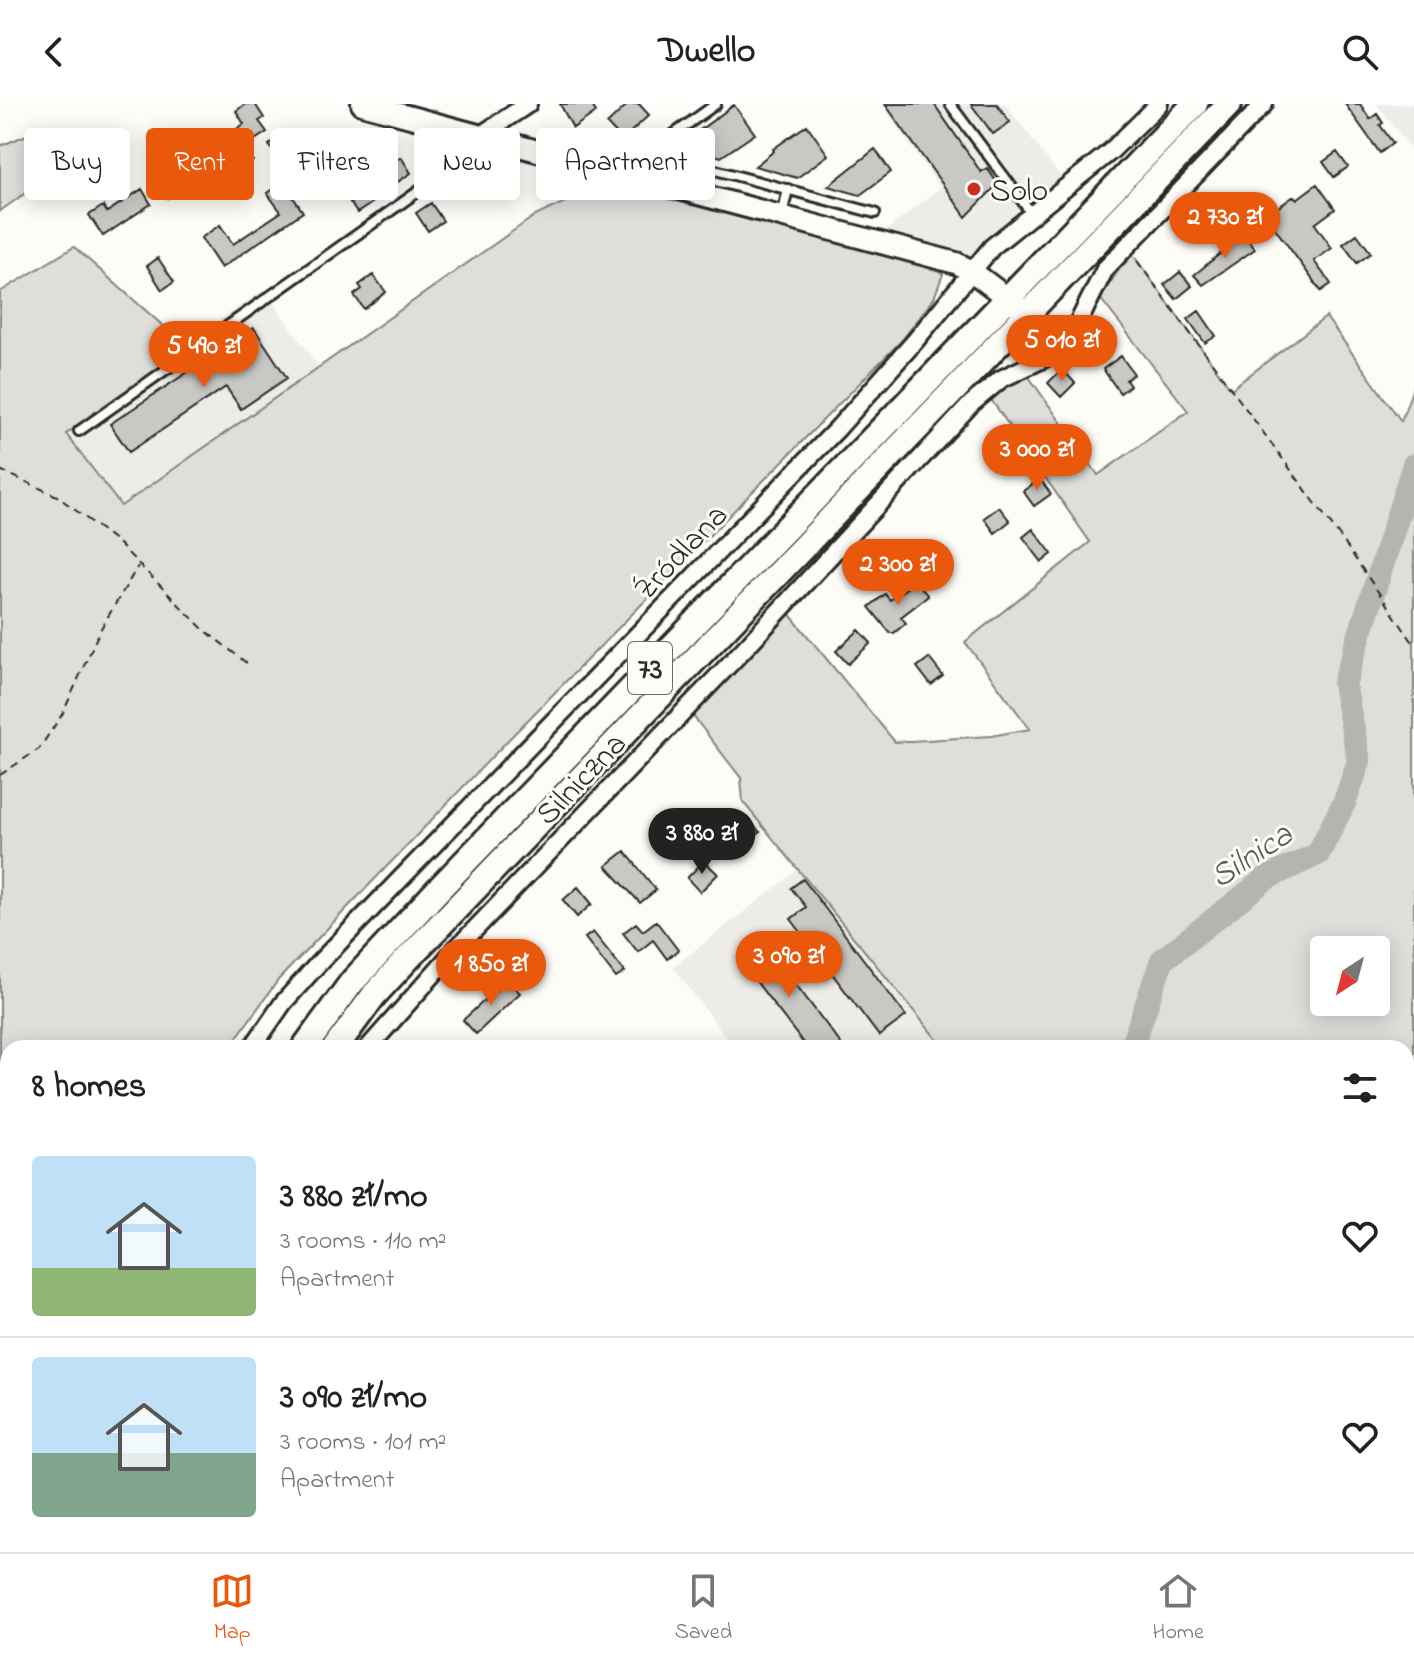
<!DOCTYPE html>
<meta charset="utf-8">
<style>
body{margin:0;font-family:"Indie Flower",sans-serif;background:#f2f2f2;color:#222;height:100vh;display:flex;flex-direction:column;font-size:30px;white-space:nowrap}
*{box-sizing:border-box;margin:0}
p{font-size:26px;color:#767676}
.icon{flex:none;width:44px;height:44px;fill:none;stroke:currentColor;stroke-width:2;stroke-linecap:round;stroke-linejoin:round}
.map{position:relative;flex:1;overflow:hidden}
.sheet{position:absolute;left:0px;top:936px;width:1414px;height:512px;display:flex;flex-direction:column;background:#fff;border-radius:24px 24px 0 0;box-shadow:0 4px 20px #0003}
.sheet>*{flex:none}
.banner{position:absolute;left:24px;top:24px;width:800px;height:72px;display:flex;gap:16px}
.needle{width:52px;rotate:216deg}
.controls{position:absolute;left:1310px;top:832px;display:grid;gap:16px}
.controls a{display:grid;place-items:center;width:80px;height:80px;border-radius:8px;background:#fff;box-shadow:0 4px 20px #0003;font-size:40px}
.price{position:absolute;translate:-50% -68px;padding:0 18px;border-radius:28px;background:#ea580c;color:#fff;font-size:26px;line-height:52px;filter:drop-shadow(0 2px 4px #0008)}
.price::after{content:'';position:absolute;left:50%;top:48px;width:24px;height:18px;margin-left:-12px;background:inherit;clip-path:polygon(0 0,100% 0,50% 100%)}
.price.current{background:#222;color:#fff}
ul{padding:0;list-style:none}
li{display:flex;align-items:center;gap:24px;height:200px;padding:0 32px}
li+li{border-top:2px solid #e0e0e0}
li span{display:grid;place-items:center;flex:none;width:224px;height:160px;border-radius:8px;color:#555}
li>.icon{margin-inline-start:auto}
span .icon{width:96px;height:96px;fill:#fffc;stroke-width:1}
li b{font-size:34px}
h2{display:flex;justify-content:space-between;align-items:center;height:96px;padding:0 32px;font-size:34px}
.chip{padding:0 28px;border-radius:8px;background:#fff;box-shadow:0 4px 20px #0003;font-size:28px;line-height:72px}
.chip.current{background:#ea580c;color:#fff}
header{display:flex;justify-content:space-between;align-items:center;height:104px;padding:0 32px;background:#fff;font-size:36px;font-weight:700}
.tabs{display:flex;justify-content:space-around;align-items:center;height:112px;border-top:2px solid #e0e0e0;background:#fff;font-size:22px;color:#767676}
.tabs a{display:grid;justify-items:center;gap:4px}
.tabs .current{color:#ea580c}
.map>svg:first-child{display:block}
</style>
<header><svg class="icon" aria-label="back" viewBox="0 0 24 24"><path d="M15 5l-7 7 7 7"/></svg>Dwello<svg class="icon" aria-label="search" viewBox="0 0 24 24"><circle cx="10" cy="10" r="6"/><path d="M15 15l6 6"/></svg></header>
<div class="map">
<svg width="1414" height="1448" viewBox="0 0 1414 1448">
<rect width="100%" height="100%" fill="#fdfcf7"/>
<filter id="ink" filterUnits="userSpaceOnUse"><feTurbulence type="fractalNoise" baseFrequency=".0125" numOctaves="2"/><feDisplacementMap in="SourceGraphic" scale="16" xChannelSelector="R" yChannelSelector="G"/><feConvolveMatrix kernelMatrix="1 2 1 2 8 2 1 2 1" color-interpolation-filters="sRGB"/></filter>
<g filter="url(#ink)">
<!-- built -->
<path fill="#edece8" d="M882 0H1005L1064 77 981 139 969 155 883 129 940 84Z
M1377 0H1414V49Z
M264 186 319 263 121 402 66 330 187 244 182 241Z
M798 766 944 944H734L673 863Z
M0 1091 8 1092V1214L0 1218Z"/>
<!-- green -->
<path fill="#dfdeda" stroke="#858482" stroke-width="2" fill-rule="evenodd" d="M46 23 76 53 0 107V42Z
M605 79 930 161 943 170 934 194 902 236 511 633 279 875 229 944H8V1088H0V188L74 143 188 244 66 330 121 402 533 113Z
M1131 148 1231 285 1326 213 1401 317 1414 281V1448H719L723 1440H1406V944H944L743 698 741 674 690 608 787 507 895 638 991 632 1030 625 965 538 1090 438 990 294 1027 270 1098 371 1188 307 1100 194ZM1324 846H1376V898H1324Z
M8 1214V1440H79L78 1448H0V1218Z
M407 1440H715L710 1448H408Z"/>
<g fill="none" stroke-linecap="round" stroke-linejoin="round">
<!-- river -->
<path stroke="#b5b4b1" stroke-width="24" d="M1127 944 1132 942 1162 856 1267 774 1318 750 1345 697 1359 657 1344 580 1414 361
M804 1448 812 1440"/>
</g>
<!-- building -->
<path fill="#c9c8c4" stroke="#2b2b2b" stroke-width="2" d="M245 0H255L264 14 259 17 267 28 244 43 253 57 202 91 194 77 168 94 161 84 200 57 197 52 244 20 236 7Z
M560 0H591L596 8 573 24Z
M628 0H639L649 11 622 36 607 20Z
M885 0H934L981 68 987 64 998 80 966 113Z
M971 0H997L1010 18 993 30Z
M1345 0H1360L1370 15 1377 10 1383 19 1380 21 1393 39 1380 49Z
M734 1 755 30 721 53 681 40Z
M807 21 828 51 797 74 755 62 774 47 773 45Z
M284 30 297 47 281 58 269 41Z
M875 45 891 68 860 91 828 82Z
M1337 48 1348 63 1334 73 1323 58Z
M401 53 411 69 396 79 386 63Z
M283 78 303 108 221 164 201 134 220 121 233 140 281 108 267 89Z
M1317 80 1335 105 1315 120 1332 144 1314 157 1331 180 1321 187 1266 112 1294 92 1297 95Z
M361 82 372 99 357 109 346 92Z
M142 85 151 100 103 132 89 111 103 102 107 108Z
M431 99 443 117 428 127 416 109Z
M1244 130 1255 145 1203 181 1194 171Z
M1357 130 1371 149 1357 159 1343 140Z
M158 154 174 178 162 186 147 162Z
M1180 168 1192 182 1176 195 1164 181Z
M373 171 386 188 364 205 354 191 362 185 359 181Z
M1199 207 1216 232 1205 239 1188 215Z
M254 224 287 274 241 305 226 283 129 348 110 320Z
M1121 252 1134 270 1126 276 1130 282 1120 289 1103 265Z
M1062 265 1075 279 1061 293 1048 279Z
M1040 375 1051 390 1034 402 1023 387Z
M999 403 1010 417 995 429 984 414Z
M1033 425 1052 450 1042 458 1023 433Z
M916 477 928 492 901 513 906 519 894 529H890L869 503 885 490 890 496Z
M859 526 871 539 848 560 836 547Z
M929 554 943 572 931 581 917 563Z
M746 715 760 728 743 745 729 732Z
M625 747 656 786 640 799 606 762Z
M704 757 718 770 700 788 687 774Z
M803 775 906 912 879 932 791 815 806 803 791 784Z
M578 783 592 800 577 813 563 796Z
M656 817 678 846 667 855 653 836 638 848 623 829 636 819 643 827Z
M593 828 625 868 616 874 585 834Z
M763 837 844 944H807L739 855Z
M507 876 520 889 476 930 463 916Z"/>
<g fill="none" stroke-linecap="round" stroke-linejoin="round">
<defs>
<path id="service" d="M716 0 674 30 667 44 669 51 678 56 875 109
M950 0 1032 110
M782 111 788 85
M79 327 464 55 476 45 480 34"/>
<path id="minor" d="M481 31 528 0
M1028 209 1062 237
M252 944 283 899 317 861 838 324 915 237 992 143 1111 47 1159 0
M368 944 454 847 744 545 971 300 1001 275 1045 254 1078 219 1105 165 1264 0
M0 1087 8 1088
M0 1418H8
M63 1440 84 1448
M144 1448 145 1440
M231 1448 232 1440"/>
<path id="tertiary" d="M362 0 956 159 970 166 1019 203"/>
<path id="primary" d="M304 944 352 878 437 787 1195 0
M335 944 374 891 411 851 1229 0
M176 1448 177 1440
M201 1448 202 1440"/>
</defs>
<!-- service casing -->
<use href="#service" stroke="#2b2b2b" stroke-width="14"/>
<!-- minor casing -->
<use href="#minor" stroke="#2b2b2b" stroke-width="22"/>
<!-- tertiary casing -->
<use href="#tertiary" stroke="#2b2b2b" stroke-width="26"/>
<!-- primary casing -->
<use href="#primary" stroke="#2b2b2b" stroke-width="30"/>
<!-- path -->
<path stroke="#2b2b2b" stroke-width="2" stroke-dasharray="8 6" stroke-linecap="butt" d="M1137 157 1341 434 1414 540
M0 366 57 392 116 437 202 524 249 561
M0 671 39 645 63 609 100 526 138 462
M388 1440 394 1448"/>
<!-- service -->
<use href="#service" stroke="#fdfcf7" stroke-width="8"/>
<!-- minor -->
<use href="#minor" stroke="#fdfcf7" stroke-width="16"/>
<!-- tertiary -->
<use href="#tertiary" stroke="#fdfcf7" stroke-width="20"/>
<!-- primary -->
<use href="#primary" stroke="#fdfcf7" stroke-width="24"/>
</g>
</g>
<!-- markers -->
<circle fill="#c8321e" stroke="#fdfcf7" stroke-width="3" cx="974" cy="85" r="8"/>
<g text-anchor="middle" stroke-width="6" stroke-linejoin="round" paint-order="stroke">
<!-- shield labels -->
<rect fill="#fdfcf7" stroke="#6a6a68" stroke-width="2" x="628" y="538" width="44" height="52" rx="6"/>
<g font-size="30" font-weight="bold" fill="#2b2b2b">
<text x="650" y="574">73</text>
</g>
<!-- poi labels -->
<g font-size="32" fill="#2b2b2b" stroke="#fdfcf7" text-anchor="start">
<text x="990" y="96">Solo</text>
</g>
<!-- street labels -->
<g font-size="32" fill="#2b2b2b" stroke="#fdfcf7">
<text transform="translate(680 447) rotate(-46)" y="11">Źródlana</text>
<text transform="translate(580 674) rotate(-46)" y="11">Silniczna</text>
</g>
<!-- water labels -->
<g font-size="34" font-style="italic" fill="#5b5b5a" stroke="#fdfcf7">
<text transform="translate(1250 750) rotate(-33)" y="12">Silnica</text>
</g>
</g>
</svg>
<div class="controls">
<a><svg class="needle" viewBox="-14 -14 28 28"><path d="M0-13l5 13h-10z" fill="#e53935"/><path d="M0 13l5-13h-10z" fill="#767676"/></svg></a>
</div>
<b class="price" style="left:1225px;top:156px">2 730 zł</b>
<b class="price" style="left:1062px;top:279px">5 010 zł</b>
<b class="price" style="left:204px;top:285px">5 490 zł</b>
<b class="price" style="left:1037px;top:388px">3 000 zł</b>
<b class="price" style="left:898px;top:503px">2 300 zł</b>
<b class="price current" style="left:702px;top:772px">3 880 zł</b>
<b class="price" style="left:789px;top:895px">3 090 zł</b>
<b class="price" style="left:491px;top:903px">1 850 zł</b>
<div class="banner">
<a class="chip">Buy</a>
<a class="chip current">Rent</a>
<a class="chip">Filters</a>
<a class="chip">New</a>
<a class="chip">Apartment</a>
</div>
<section class="sheet">
<h2>8 homes<svg class="icon" aria-label="filters" viewBox="0 0 24 24"><path d="M4 7h16M4 17h16"/><circle cx="9" cy="7" r="2"/><circle cx="15" cy="17" r="2"/></svg></h2>
<ul>
<li><span style="background:linear-gradient(#bfe0f5 70%,#8fb573 0)"><svg class="icon" aria-label="home" viewBox="0 0 24 24"><path d="M3 11l9-7 9 7M6 9v11h12V9"/></svg></span><div><b>3 880 zł/mo</b><p>3 rooms · 110 m²</p><p>Apartment</p></div><svg class="icon" aria-label="heart" viewBox="0 0 24 24"><path d="M12 20l-8-8c-3-5 5-10 8-4 3-6 11-1 8 4z"/></svg></li>
<li><span style="background:linear-gradient(#bfe0f5 60%,#7fa58c 0)"><svg class="icon" aria-label="home" viewBox="0 0 24 24"><path d="M3 11l9-7 9 7M6 9v11h12V9"/></svg></span><div><b>3 090 zł/mo</b><p>3 rooms · 101 m²</p><p>Apartment</p></div><svg class="icon" aria-label="heart" viewBox="0 0 24 24"><path d="M12 20l-8-8c-3-5 5-10 8-4 3-6 11-1 8 4z"/></svg></li>
</ul>
</section>
</div>
<nav class="tabs">
<a class="current"><svg class="icon" aria-label="map" viewBox="0 0 24 24"><path d="M3 6l6-2 6 2 6-2v14l-6 2-6-2-6 2zM9 4v14M15 6v14"/></svg>Map</a>
<a><svg class="icon" aria-label="saved" viewBox="0 0 24 24"><path d="M7 4h10v16l-5-4-5 4z"/></svg>Saved</a>
<a><svg class="icon" aria-label="home" viewBox="0 0 24 24"><path d="M3 11l9-7 9 7M6 9v11h12V9"/></svg>Home</a>
</nav>
